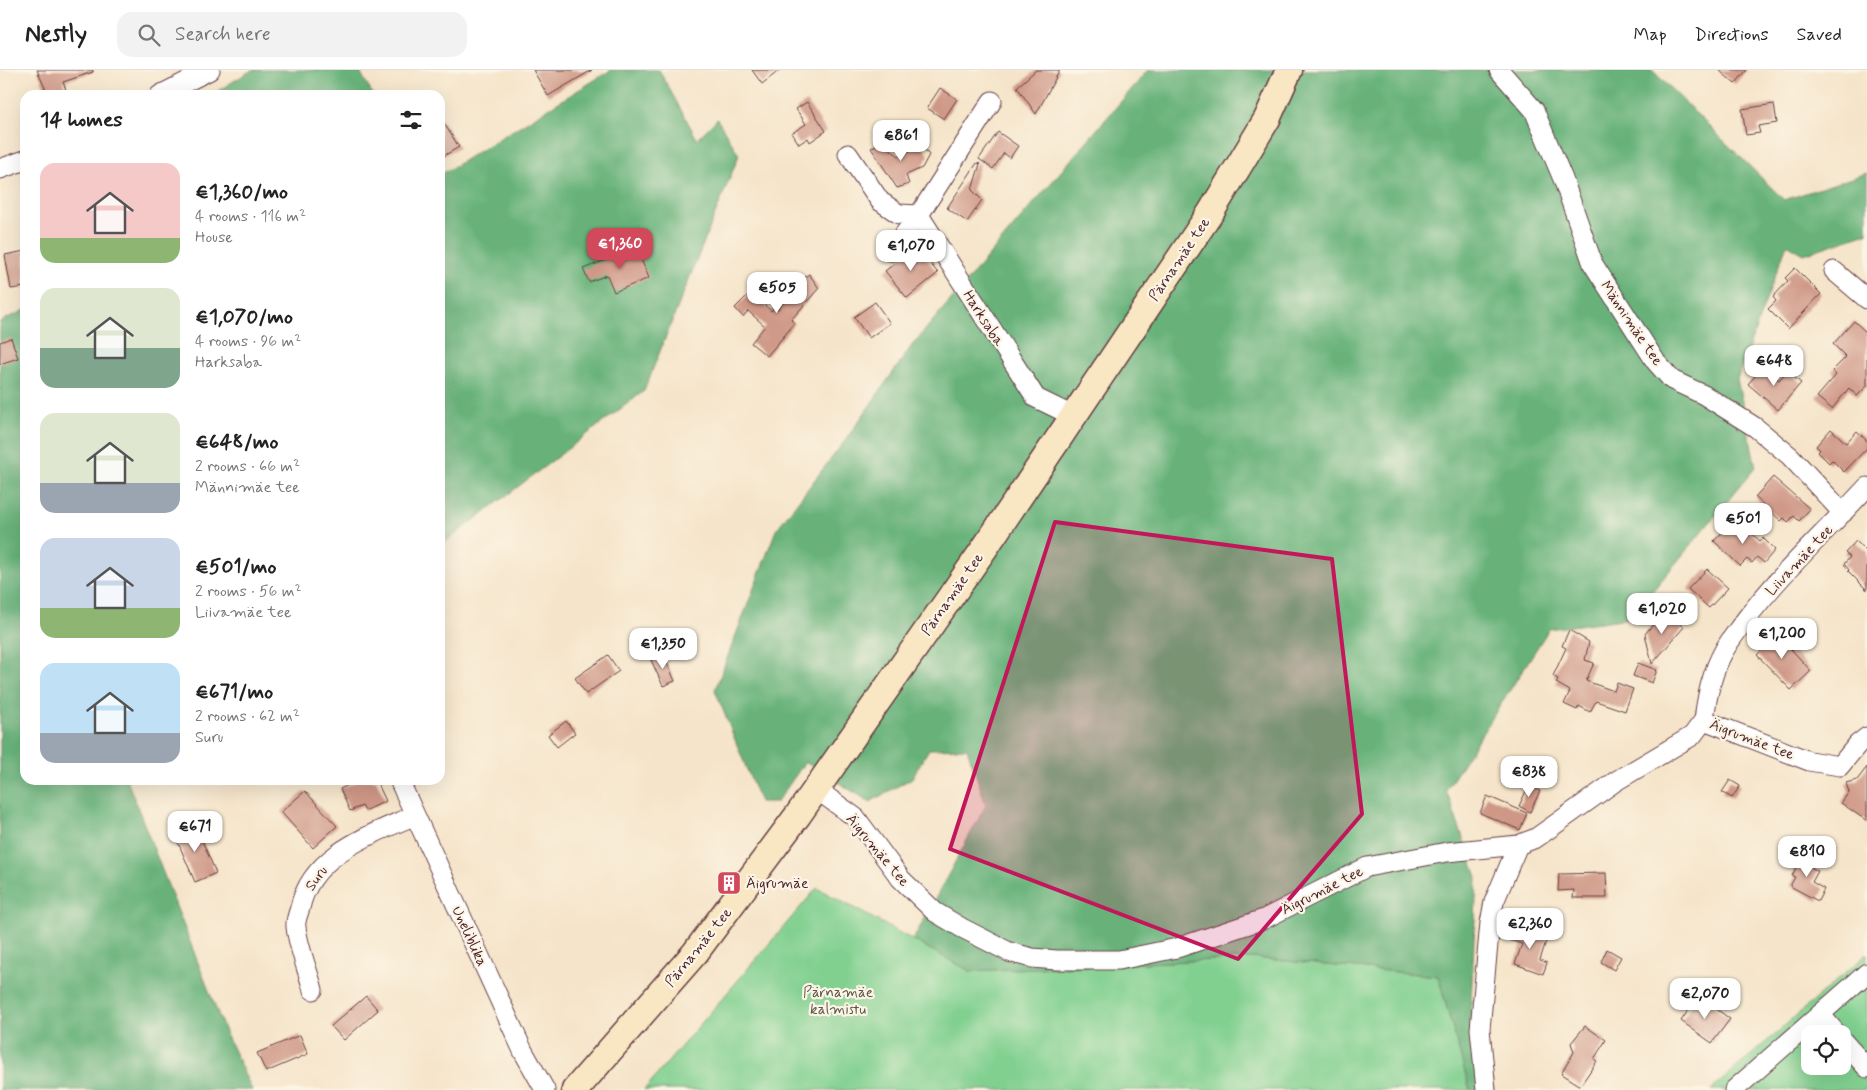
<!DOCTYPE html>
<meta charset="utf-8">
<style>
body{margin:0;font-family:Mynerve,sans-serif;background:#f2f2f2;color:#222;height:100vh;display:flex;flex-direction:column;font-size:19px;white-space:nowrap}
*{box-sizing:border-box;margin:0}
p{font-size:16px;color:#767676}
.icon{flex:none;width:28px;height:28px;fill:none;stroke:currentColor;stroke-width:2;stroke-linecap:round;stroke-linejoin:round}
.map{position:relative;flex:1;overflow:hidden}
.panel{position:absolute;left:20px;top:20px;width:425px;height:695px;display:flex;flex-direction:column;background:#fff;border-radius:15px;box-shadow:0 5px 20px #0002}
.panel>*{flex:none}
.tools{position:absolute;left:1801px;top:955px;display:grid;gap:10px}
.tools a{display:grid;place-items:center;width:50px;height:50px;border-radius:10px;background:#fff;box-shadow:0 5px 20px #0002;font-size:25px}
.price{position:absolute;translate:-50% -42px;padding:0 11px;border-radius:10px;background:#fff;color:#222;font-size:16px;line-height:32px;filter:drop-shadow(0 1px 2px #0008)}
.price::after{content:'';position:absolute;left:50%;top:30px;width:15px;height:11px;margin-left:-8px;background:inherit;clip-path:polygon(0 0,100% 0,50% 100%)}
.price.active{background:#d1495b;color:#fff}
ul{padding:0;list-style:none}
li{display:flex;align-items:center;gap:15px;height:125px;padding:0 20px}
li span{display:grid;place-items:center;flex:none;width:140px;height:100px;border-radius:15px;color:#555}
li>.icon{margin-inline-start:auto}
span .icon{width:60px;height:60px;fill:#fffc;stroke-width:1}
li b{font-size:21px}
h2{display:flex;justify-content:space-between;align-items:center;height:60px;padding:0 20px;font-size:21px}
header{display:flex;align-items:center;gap:30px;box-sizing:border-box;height:70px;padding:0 25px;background:#fff;border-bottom:1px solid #e0e0e0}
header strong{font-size:24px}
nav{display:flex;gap:28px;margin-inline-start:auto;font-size:18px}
.search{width:350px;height:45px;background:#f2f2f2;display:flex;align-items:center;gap:12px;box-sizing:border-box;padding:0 18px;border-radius:15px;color:#767676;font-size:19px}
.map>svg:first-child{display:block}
</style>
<header>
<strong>Nestly</strong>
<div class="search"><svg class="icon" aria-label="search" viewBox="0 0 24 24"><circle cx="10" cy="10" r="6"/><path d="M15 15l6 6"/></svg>Search here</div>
<nav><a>Map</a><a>Directions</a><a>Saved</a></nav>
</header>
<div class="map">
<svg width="1867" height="1020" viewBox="0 0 1867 1020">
<rect width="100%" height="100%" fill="#fcf5e5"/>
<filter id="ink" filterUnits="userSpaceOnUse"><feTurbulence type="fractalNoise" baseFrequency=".02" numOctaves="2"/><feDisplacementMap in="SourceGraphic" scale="10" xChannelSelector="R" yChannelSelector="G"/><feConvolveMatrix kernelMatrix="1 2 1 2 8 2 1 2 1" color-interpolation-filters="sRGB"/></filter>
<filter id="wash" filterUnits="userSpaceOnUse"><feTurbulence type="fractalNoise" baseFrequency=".0096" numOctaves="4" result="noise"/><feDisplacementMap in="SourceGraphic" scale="20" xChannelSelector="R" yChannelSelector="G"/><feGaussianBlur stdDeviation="1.12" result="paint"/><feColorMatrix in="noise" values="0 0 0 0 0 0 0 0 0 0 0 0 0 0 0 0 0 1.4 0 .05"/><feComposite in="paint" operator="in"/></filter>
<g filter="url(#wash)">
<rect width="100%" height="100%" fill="#f5e4c9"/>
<!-- green -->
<path fill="#81d090" stroke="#66785e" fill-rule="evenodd" d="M817 818 970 901 1255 888 1438 906 1470 1020H644Z
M1867 884V1020H1711ZM1810 964H1842V996H1810Z"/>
<!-- forest -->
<path fill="#68b27a" stroke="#596852" d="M252 0H359L373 25H211Z
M611 0H659L697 69 717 49 739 85 644 321 440 476V105Z
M1148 0H1652L1784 130 1867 103V163L1804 184 1787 174 1737 309 1756 397 1630 548 1549 559 1446 720 1477 807 1470 954 1479 1020H1470L1438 906 1255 888 970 901 913 870 986 735 967 678 929 679 912 708 870 732 805 692 777 732H760L715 620 776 460 847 368 913 274Z
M25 240V710H127L225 962 252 1020H0V252Z"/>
<g id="blocks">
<!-- building -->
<path fill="#cf9786" d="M37 0H93V2L63 12 68 25H48Z
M533 0H592L548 26Z
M752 0H780L762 14Z
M1036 0H1060L1036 44 1017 17Z
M1719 0H1747L1735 14Z
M940 18 957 29 944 49 927 38Z
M807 32 826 61 810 72 808 68 799 74 792 63 806 54 796 39Z
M1774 34 1777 53 1758 56 1760 63 1746 65 1742 39Z
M440 47 459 77 440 88Z
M998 62 1018 76 1010 88 1004 83 993 99 979 89Z
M917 69 929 85 922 98 906 105 909 114 897 118 871 78 881 72 899 86 910 81Z
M977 93 980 94 972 120 982 130 967 152 947 138Z
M916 176 938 203 907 228 885 201Z
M633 179 637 180 649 208 614 222 607 205 589 212 583 199Z
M25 181V217L11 219 5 185Z
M1795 198 1821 224 1788 259 1768 239 1776 231 1773 227 1788 211 1785 208Z
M809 204 819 218 791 250 795 253 767 286 751 273 765 256 748 241 743 247 735 238 751 222 771 241 774 238 777 240 800 213 799 212Z
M875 232 890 253 869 268 854 247Z
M1854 251 1867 263V316L1857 326 1849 318 1832 339 1817 327 1836 305 1832 301 1846 287 1833 274Z
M11 268 18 288 0 294V272Z
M1763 297 1779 310 1787 301 1801 313 1778 340 1748 314Z
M1831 359 1846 373 1857 361 1867 371V378L1844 402 1832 390 1829 393 1818 382 1820 380 1816 376Z
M1773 407 1810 439 1799 451 1794 446 1788 452 1784 448 1781 451 1755 427Z
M1735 449 1760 471 1763 468 1775 480 1764 493 1757 487 1752 493 1747 489 1740 496 1714 471Z
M1856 471 1867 482V520L1848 501 1849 500 1844 494 1850 487 1845 483Z
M1707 499 1728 518 1709 538 1688 519Z
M1665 540 1684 557 1652 594 1645 564Z
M1772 558 1811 601 1791 620 1757 585 1764 578 1758 573Z
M1569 560 1589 572 1585 590 1594 593 1586 611 1614 621 1617 613 1633 619 1625 641 1596 631 1590 642 1579 636 1577 640 1564 634 1570 621 1556 613 1558 609 1553 606 1566 578 1562 576Z
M663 584 675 611 663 616 651 590Z
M608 585 619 601 586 624 575 608Z
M1638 593 1657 600 1652 613 1633 606Z
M566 651 575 663 557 677 548 665Z
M1867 697V751L1841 733 1849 722 1846 713 1857 710Z
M359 710H376L386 731 365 741 362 736 350 741 340 719Z
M1730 710 1740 716 1732 728 1722 722Z
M1529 715 1540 721 1530 742 1519 736Z
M305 721 337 756 313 778 281 742Z
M1487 726 1527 743 1520 760 1480 743Z
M195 754 216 803 195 812 174 763Z
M1804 782 1816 789 1812 798 1818 801 1812 812 1824 819 1818 831 1790 816 1795 807 1792 806Z
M1606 803 1607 828H1573L1574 820 1558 821 1559 804Z
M1515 856 1547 868 1540 890 1547 893 1543 904 1515 894 1522 874 1509 870Z
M1607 879 1621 887 1614 900 1601 892Z
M366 926 378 940 344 970 331 956Z
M1697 928 1705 934 1707 932 1730 949 1712 973 1681 951Z
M1585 956 1606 970 1594 989 1597 991 1580 1016 1561 1004 1574 982 1571 973Z
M300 965 308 984 266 1002 257 983Z"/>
</g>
</g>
<g filter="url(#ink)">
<use href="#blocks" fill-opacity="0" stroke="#643d43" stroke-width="1"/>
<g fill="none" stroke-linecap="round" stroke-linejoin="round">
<defs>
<path id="minor" d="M1499 0 1534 40 1563 109 1593 194 1656 292 1672 310 1704 325 1755 357 1790 386 1843 443
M160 25 210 0
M992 31 919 145 1036 328 1073 346
M848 84 880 131 899 144 919 145 891 181
M0 99 25 90
M1834 201 1867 229
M1704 650C1707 623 1714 594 1730 571 1768 515 1821 467 1867 417
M1704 650 1809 691 1840 696 1858 674 1867 667
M399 710 523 981 545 1020
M816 719 856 748 901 809 935 842 962 858 1009 882 1032 888 1057 890H1119L1177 878 1264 849 1367 797 1447 782 1518 775 1536 768 1616 711 1692 666 1704 650
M313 920C308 901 298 876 296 857 295 851 298 844 300 838 311 784 371 765 415 745
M1820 944 1837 964
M1842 970 1867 998
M1486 1020 1480 959 1490 853 1494 832 1518 775
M1734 1020 1867 903"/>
<path id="secondary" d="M575 1020 695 883 798 745 984 479 1211 142 1267 49 1289 0"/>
</defs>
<!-- minor casing -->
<use href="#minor" stroke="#643d43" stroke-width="21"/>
<!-- secondary casing -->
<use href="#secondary" stroke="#643d43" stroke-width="29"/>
<!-- minor -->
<use href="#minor" stroke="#fff" stroke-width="19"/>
<!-- secondary -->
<use href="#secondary" stroke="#f9e7c3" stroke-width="26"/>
</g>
</g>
<!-- marked area -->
<path fill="#c2185b" fill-opacity="0.2" stroke="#c2185b" stroke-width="4" stroke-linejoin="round" d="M1055 452 1332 489 1362 744 1238 889 950 779Z"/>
<!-- icons -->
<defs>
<symbol id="building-square" viewBox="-11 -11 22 22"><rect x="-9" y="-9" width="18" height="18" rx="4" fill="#d1495b" stroke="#fcf5e5"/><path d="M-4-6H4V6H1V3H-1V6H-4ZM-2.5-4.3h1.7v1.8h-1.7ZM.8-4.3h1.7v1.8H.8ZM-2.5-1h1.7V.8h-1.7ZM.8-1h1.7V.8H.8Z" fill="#fff"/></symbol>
</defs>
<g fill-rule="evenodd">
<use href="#building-square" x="715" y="799" width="28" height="28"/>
</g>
<g text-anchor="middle" stroke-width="4.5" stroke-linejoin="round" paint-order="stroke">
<!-- street labels -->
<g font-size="15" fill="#4a1f2b" stroke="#fcf5e5">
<text transform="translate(1179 189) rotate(-56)" y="5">Pärnamäe tee</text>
<text transform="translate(984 248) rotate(57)" y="5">Harksaba</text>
<text transform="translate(1632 253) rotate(56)" y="5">Männimäe tee</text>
<text transform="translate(1799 490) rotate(-47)" y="5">Liivamäe tee</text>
<text transform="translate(952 524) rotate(-55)" y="5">Pärnamäe tee</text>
<text transform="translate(1752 669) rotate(21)" y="5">Äigrumäe tee</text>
<text transform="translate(878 780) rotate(50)" y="5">Äigrumäe tee</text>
<text transform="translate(316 808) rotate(-54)" y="5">Suru</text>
<text transform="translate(1322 820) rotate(-27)" y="5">Äigrumäe tee</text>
<text transform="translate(470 866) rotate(65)" y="5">Uneliblika</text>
<text transform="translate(698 877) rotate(-51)" y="5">Pärnamäe tee</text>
</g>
<!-- poi labels -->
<g font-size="15" fill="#4a1f2b" stroke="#fcf5e5" text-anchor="start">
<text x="746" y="818">Äigrumäe</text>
</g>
<!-- park labels -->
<g font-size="15" fill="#5a5449" stroke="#fcf5e5">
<text x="838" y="927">Pärnamäe<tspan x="838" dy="17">kalmistu</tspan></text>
</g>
</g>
</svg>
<div class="tools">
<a><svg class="icon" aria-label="locate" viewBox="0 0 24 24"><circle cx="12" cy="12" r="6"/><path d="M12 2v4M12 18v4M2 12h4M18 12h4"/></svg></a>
</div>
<b class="price" style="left:901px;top:92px">€861</b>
<b class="price active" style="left:620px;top:200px">€1,360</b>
<b class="price" style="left:911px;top:202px">€1,070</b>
<b class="price" style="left:777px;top:244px">€505</b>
<b class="price" style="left:1774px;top:317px">€648</b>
<b class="price" style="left:1743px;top:475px">€501</b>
<b class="price" style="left:1662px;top:565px">€1,020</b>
<b class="price" style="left:1782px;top:590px">€1,200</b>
<b class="price" style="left:663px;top:600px">€1,350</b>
<b class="price" style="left:1529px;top:728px">€838</b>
<b class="price" style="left:195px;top:783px">€671</b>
<b class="price" style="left:1807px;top:808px">€810</b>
<b class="price" style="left:1530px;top:880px">€2,360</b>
<b class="price" style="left:1705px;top:950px">€2,070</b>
<section class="panel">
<h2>14 homes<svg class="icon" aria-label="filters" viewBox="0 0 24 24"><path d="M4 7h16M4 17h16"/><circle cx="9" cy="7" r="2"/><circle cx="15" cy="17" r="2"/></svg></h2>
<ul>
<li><span style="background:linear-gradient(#f6c9c9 75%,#8fb573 0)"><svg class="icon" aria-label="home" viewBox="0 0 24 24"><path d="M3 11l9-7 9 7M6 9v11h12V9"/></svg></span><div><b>€1,360/mo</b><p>4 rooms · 116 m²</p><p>House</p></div></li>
<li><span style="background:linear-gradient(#dfe7d0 60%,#7fa58c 0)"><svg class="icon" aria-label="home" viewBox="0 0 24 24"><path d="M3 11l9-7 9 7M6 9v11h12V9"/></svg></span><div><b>€1,070/mo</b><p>4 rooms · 96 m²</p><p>Harksaba</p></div></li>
<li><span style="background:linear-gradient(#dfe7d0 70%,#9aa5b1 0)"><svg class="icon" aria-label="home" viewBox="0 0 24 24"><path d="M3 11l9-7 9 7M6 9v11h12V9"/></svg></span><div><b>€648/mo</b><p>2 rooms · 66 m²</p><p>Männimäe tee</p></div></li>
<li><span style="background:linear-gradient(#c9d6e8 70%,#8fb573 0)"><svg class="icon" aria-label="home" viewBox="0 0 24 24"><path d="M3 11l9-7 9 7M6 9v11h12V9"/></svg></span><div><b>€501/mo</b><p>2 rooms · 56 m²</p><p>Liivamäe tee</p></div></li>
<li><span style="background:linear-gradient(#bfe0f5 70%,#9aa5b1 0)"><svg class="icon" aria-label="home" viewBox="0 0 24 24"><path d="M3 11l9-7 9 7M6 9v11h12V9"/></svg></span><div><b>€671/mo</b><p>2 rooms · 62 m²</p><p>Suru</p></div></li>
</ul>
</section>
</div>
